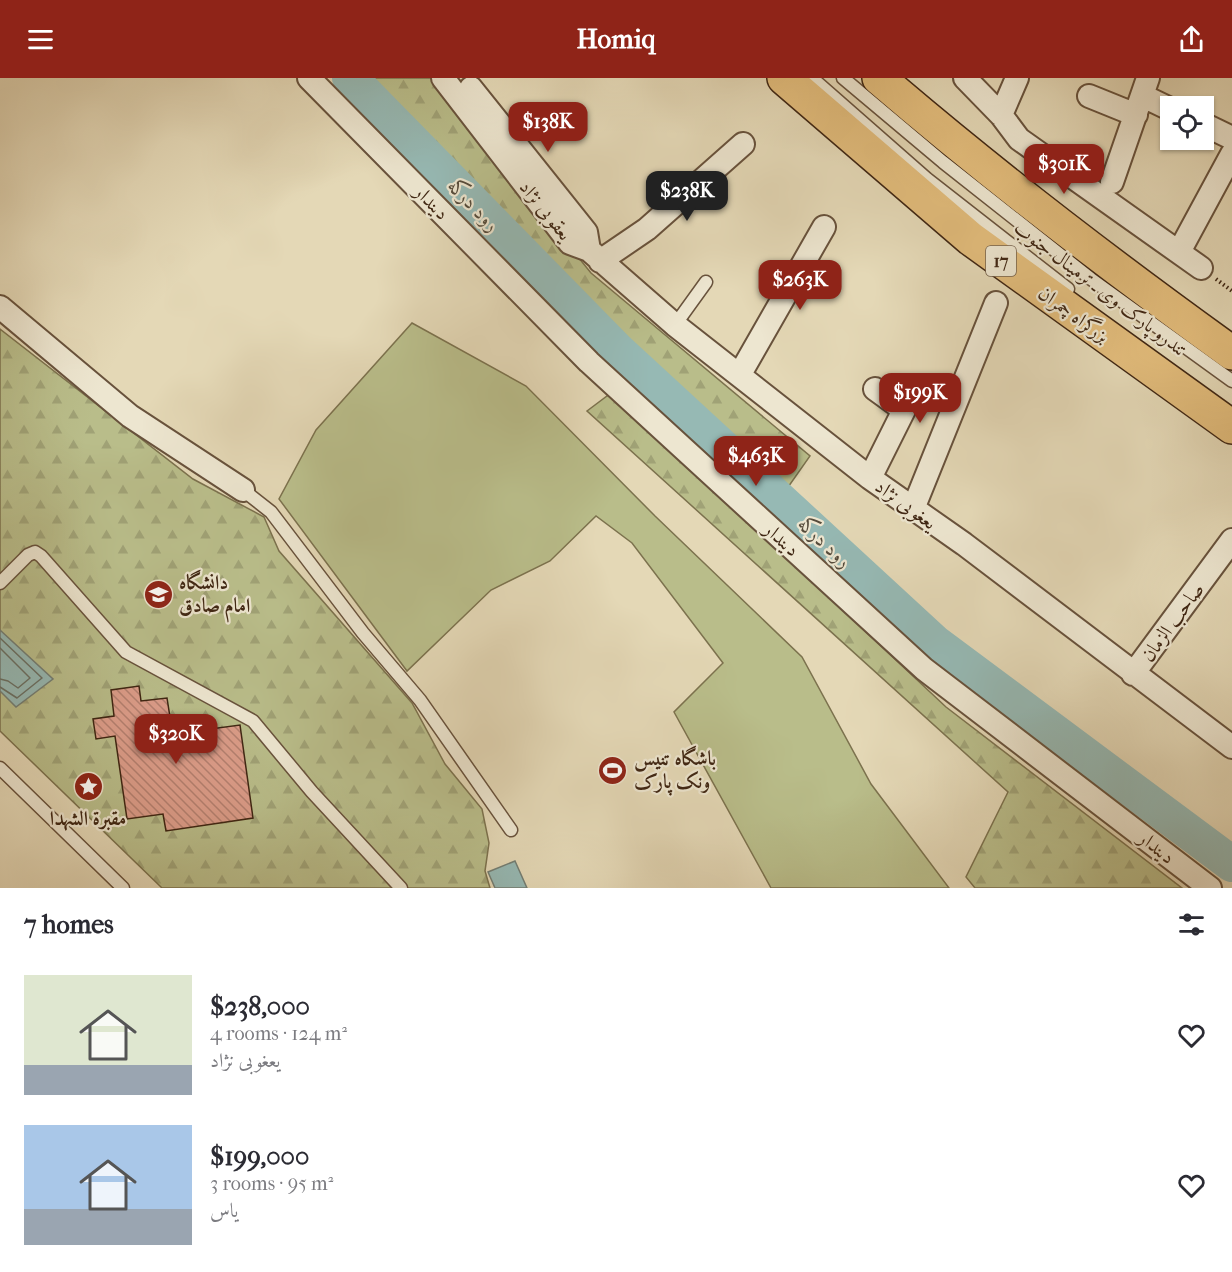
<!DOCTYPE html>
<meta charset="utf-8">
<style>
body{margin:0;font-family:"IM FELL French Canon",Amiri,serif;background:#f7f7f7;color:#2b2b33;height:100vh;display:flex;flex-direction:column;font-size:22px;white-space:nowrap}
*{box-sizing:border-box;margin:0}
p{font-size:20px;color:#7c7c81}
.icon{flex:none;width:33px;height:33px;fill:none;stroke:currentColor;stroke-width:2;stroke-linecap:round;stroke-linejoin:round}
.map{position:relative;height:810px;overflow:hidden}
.panel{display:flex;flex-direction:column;background:#fff;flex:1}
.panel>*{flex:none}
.fabs{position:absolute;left:1160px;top:18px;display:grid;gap:12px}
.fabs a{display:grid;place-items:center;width:54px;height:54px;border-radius:0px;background:#fff;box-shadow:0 2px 4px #0004;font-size:30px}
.price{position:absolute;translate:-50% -51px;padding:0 14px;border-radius:12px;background:#8f2418;color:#fff;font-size:20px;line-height:39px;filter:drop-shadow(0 2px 3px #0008)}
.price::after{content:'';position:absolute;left:50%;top:36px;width:18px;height:14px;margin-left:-9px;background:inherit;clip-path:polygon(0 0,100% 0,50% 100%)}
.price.active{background:#222;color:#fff}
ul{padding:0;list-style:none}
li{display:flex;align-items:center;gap:18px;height:150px;padding:0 24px}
li span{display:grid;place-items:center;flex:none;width:168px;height:120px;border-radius:0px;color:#555}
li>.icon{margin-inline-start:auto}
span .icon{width:72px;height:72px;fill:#fffc;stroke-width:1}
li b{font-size:26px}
h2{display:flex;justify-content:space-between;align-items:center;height:72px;padding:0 24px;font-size:26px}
header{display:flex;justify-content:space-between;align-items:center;height:78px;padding:0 24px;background:#8f2418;color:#fff;font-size:27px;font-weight:700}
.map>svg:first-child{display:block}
</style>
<header><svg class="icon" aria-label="menu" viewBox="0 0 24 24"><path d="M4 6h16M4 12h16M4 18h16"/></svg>Homiq<svg class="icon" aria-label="share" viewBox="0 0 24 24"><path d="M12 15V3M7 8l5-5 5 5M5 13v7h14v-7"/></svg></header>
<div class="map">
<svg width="1232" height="810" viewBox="0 0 1232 810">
<defs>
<pattern id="forest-firs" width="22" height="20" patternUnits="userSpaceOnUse" patternTransform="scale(1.5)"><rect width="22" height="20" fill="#b9bd8a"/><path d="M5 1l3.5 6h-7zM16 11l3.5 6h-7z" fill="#a0a276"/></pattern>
<pattern id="building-back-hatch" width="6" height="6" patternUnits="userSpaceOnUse" patternTransform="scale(1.5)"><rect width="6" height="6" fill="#dc9d8a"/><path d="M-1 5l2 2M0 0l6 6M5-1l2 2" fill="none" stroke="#b48070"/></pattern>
</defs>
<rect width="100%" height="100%" fill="#e4d8b6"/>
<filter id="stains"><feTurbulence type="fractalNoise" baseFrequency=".00333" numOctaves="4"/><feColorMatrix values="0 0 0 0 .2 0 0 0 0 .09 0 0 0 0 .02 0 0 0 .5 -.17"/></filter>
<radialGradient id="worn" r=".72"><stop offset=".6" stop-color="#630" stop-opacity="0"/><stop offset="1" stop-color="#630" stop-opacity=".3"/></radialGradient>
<!-- green -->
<path fill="#b9bd8a" stroke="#7c724e" stroke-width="1.5" d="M412 245 526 308 655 438 802 579 871 706 949 810H771L674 634 723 585 632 465 596 438 550 483 491 512 407 593 279 421 316 352Z"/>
<!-- forest -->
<path fill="url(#forest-firs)" stroke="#7c724e" stroke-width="1.5" d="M367 0H433L591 195 810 378 786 412 535 176Z
M0 251 193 401 264 439 279 473 412 625 445 686 482 731 489 765 485 793 490 810H162L0 653Z
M611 315 946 629 1182 810H975L966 799 1008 714 587 333Z"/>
<!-- water -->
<path fill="#96b9b4" stroke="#737e74" stroke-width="1.5" d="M0 552 53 601 16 629 0 613Z
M515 783 527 810H495L488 794Z"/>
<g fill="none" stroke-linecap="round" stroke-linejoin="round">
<!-- shore -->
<path stroke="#6a7064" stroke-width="1.5" d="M0 560 42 600 17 620 0 609
M0 570 30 600 18 610 8 603 0 601"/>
<!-- river -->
<path stroke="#96b9b4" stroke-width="36" d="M350 0 618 273 935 565 1232 786"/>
</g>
<!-- building -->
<path fill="url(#building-back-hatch)" stroke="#3f2613" stroke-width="1.5" d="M139 608 141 623 167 620 170 639 186 637 188 654 240 647 253 740 166 753 163 736 127 741 115 658 96 661 93 641 114 638 111 612Z"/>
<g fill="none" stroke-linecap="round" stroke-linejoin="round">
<defs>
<path id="service" d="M812 0 927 101 1068 211
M843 0 943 84 1091 201 1232 303
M675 247 706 204
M243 412 271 434 363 555 420 622 511 752
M0 505 28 477 35 474 41 478 126 574 253 643 312 714 401 810
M0 690 123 810"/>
<path id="minor" d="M309 0 589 284 924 591 1210 810
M443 0 570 165 589 172 675 247 870 400 964 466 1232 669
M965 0 1001 37 1019 61 1201 190
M471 10 586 154 589 172
M1089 18 1136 37
M1143 18 1170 31
M1001 37 1017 0
M1203 46 1232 60
M1112 104 1148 0
M1179 174 1232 76
M600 183 647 151 743 66
M0 229 130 338 243 412
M740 296 824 149
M870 400 904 332 875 311
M913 431 996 225
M1133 596 1232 462"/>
<path id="trunk" d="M784 0 971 161 1232 349
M879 0C992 97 1111 188 1232 275"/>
</defs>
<!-- service casing -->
<use href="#service" stroke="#68523c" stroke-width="15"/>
<!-- minor casing -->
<use href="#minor" stroke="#68523c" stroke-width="26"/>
<!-- trunk casing -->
<use href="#trunk" stroke="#3f2613" stroke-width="36"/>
<!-- path -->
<path stroke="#3f2613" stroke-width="4" stroke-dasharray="1.5 3" stroke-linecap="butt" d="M1216 201 1232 213"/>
<!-- service -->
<use href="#service" stroke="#ede6d0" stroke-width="12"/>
<!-- minor -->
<use href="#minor" stroke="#ede6d0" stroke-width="22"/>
<!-- trunk -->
<use href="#trunk" stroke="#e2bc7b" stroke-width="33"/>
</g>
<!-- icons -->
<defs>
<symbol id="university-disc" viewBox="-11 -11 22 22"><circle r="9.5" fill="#8f2418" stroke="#ede6d0"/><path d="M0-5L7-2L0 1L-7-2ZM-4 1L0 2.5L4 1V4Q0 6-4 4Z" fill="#fff"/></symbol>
<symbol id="stadium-disc" viewBox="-11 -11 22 22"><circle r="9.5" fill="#8f2418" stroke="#ede6d0"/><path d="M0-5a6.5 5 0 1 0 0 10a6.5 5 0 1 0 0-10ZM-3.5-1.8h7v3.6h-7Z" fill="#fff"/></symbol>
<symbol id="sight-disc" viewBox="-11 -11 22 22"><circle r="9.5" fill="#8f2418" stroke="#ede6d0"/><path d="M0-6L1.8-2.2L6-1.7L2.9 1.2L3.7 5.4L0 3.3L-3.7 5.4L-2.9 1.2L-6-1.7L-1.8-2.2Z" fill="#fff"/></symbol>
</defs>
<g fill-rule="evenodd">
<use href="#university-disc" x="142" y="500" width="33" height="33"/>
<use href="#stadium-disc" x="596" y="676" width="33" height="33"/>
<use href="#sight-disc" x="72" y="692" width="33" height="33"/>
</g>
<g text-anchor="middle" stroke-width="4.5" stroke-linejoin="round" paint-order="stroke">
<!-- shield labels -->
<rect fill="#ede6d0" stroke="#73604c" stroke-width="1.5" x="986" y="168" width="30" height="30" rx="4.5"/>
<g font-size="18" font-weight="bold" fill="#3f2613">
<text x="1001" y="189">17</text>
</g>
<!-- street labels -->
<g font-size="20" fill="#3f2613" stroke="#ede6d0">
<text transform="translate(432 124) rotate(45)" y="7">دیندار</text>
<text transform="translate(546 132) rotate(51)" y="7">یعقوبی نژاد</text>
<text transform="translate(1101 210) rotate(37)" y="7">تندرو پارک وی ـ ترمینال جنوب</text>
<text transform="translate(1074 236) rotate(36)" y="7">بزرگراه چمران</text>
<text transform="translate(906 426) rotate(36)" y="7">یعغوبی نژاد</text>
<text transform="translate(782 461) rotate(42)" y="7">دیندار</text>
<text transform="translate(1172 544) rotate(-54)" y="7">صاحب الزمان</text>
<text transform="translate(1157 769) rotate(38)" y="7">دیندار</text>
</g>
<!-- poi labels -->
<g font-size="20" font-weight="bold" fill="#3f2613" stroke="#ede6d0" text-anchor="start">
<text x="179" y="511">دانشگاه<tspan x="179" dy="23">امام صادق</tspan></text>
<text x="634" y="687">باشگاه تنیس<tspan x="634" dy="23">ونک پارک</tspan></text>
<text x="88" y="747" text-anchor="middle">مقبرة الشهدا</text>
</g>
<!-- water labels -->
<g font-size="21" font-style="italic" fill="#554b3b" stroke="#ede6d0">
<text transform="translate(474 127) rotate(46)" y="7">رود درکه</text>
<text transform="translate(825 464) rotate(43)" y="7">رود درکه</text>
</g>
</g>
<rect width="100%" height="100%" filter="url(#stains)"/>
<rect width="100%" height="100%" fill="url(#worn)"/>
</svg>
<div class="fabs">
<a><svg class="icon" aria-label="locate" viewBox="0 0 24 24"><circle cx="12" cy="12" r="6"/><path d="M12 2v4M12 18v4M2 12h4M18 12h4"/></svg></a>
</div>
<b class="price" style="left:548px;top:75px">$138K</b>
<b class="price" style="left:1064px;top:117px">$301K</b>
<b class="price active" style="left:687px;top:144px">$238K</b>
<b class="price" style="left:800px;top:233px">$263K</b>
<b class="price" style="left:920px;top:346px">$199K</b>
<b class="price" style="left:756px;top:409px">$463K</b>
<b class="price" style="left:176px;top:687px">$320K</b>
</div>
<section class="panel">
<h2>7 homes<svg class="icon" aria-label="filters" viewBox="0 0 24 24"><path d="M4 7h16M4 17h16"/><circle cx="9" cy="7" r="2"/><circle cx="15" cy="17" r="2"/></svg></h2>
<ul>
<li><span style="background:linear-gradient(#dfe7d0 75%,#9aa5b1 0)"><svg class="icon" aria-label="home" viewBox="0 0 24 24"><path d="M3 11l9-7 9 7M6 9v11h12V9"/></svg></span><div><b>$238,000</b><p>4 rooms · 124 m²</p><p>یعغوبی نژاد</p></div><svg class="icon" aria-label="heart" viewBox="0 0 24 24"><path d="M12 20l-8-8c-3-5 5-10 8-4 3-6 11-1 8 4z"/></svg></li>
<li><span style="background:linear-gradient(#a9c7e8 70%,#9aa5b1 0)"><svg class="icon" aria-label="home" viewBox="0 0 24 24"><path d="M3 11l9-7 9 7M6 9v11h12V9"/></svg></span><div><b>$199,000</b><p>3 rooms · 95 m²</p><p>یاس</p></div><svg class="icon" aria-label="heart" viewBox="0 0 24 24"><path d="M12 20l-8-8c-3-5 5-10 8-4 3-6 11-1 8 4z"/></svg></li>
</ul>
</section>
